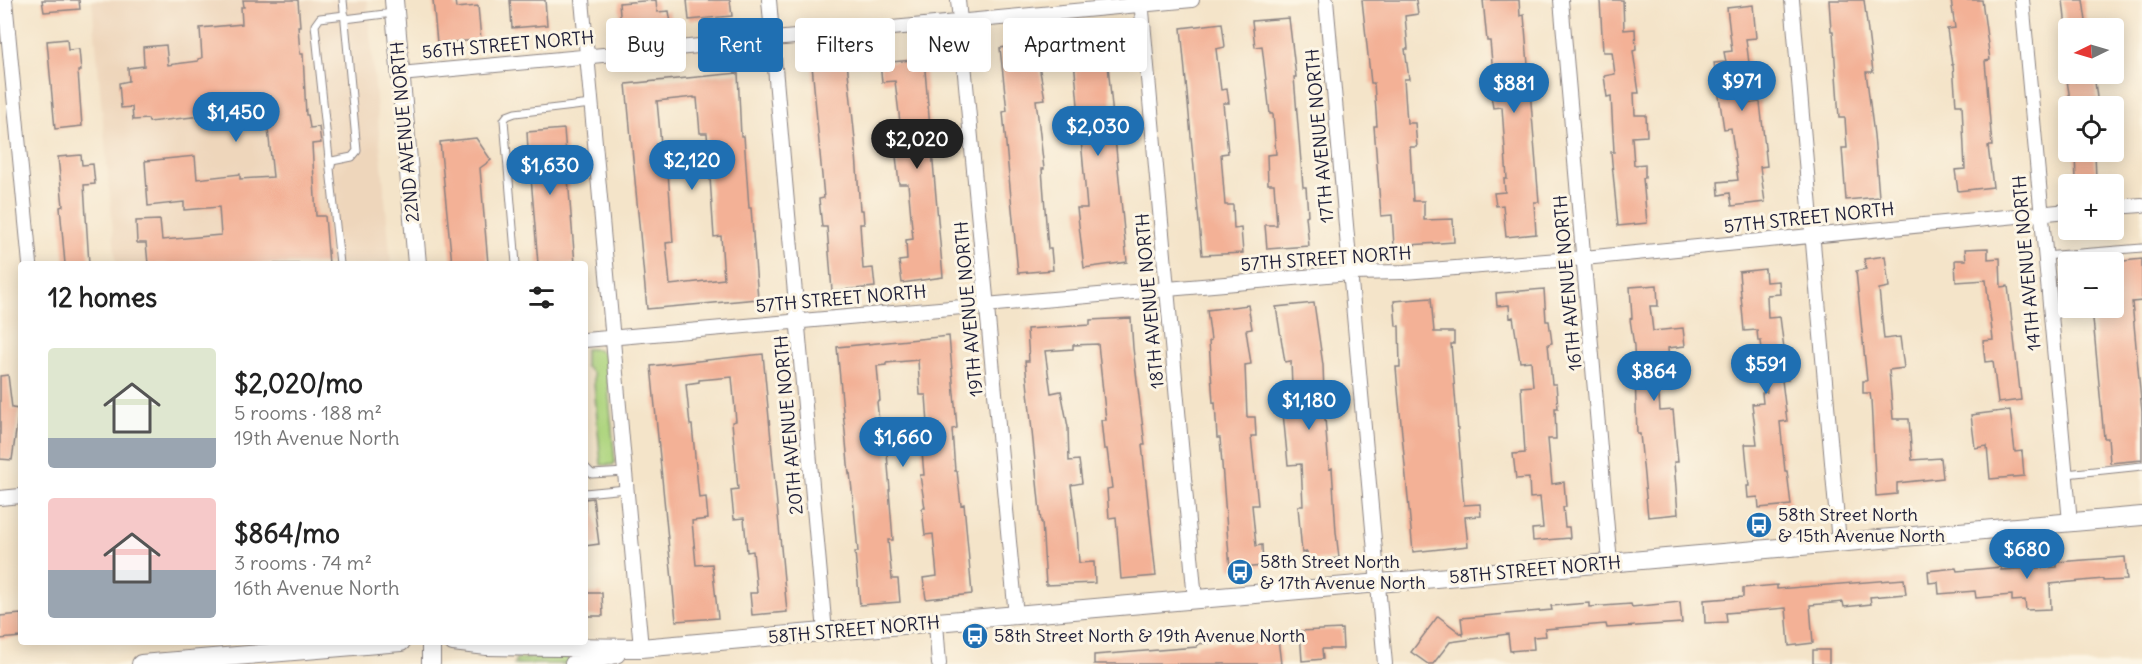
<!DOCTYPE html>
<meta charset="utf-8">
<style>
body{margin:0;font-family:Delius,sans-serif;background:#f2f2f2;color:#222;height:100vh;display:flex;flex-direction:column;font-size:22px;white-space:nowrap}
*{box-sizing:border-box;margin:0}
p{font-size:20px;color:#767676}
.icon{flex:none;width:33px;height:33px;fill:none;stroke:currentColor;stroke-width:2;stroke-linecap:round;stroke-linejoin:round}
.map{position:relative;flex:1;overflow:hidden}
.sheet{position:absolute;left:18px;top:261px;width:570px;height:384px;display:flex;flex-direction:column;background:#fff;border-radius:6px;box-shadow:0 3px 15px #0003}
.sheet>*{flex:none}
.banner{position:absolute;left:606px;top:18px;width:570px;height:54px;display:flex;gap:12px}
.needle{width:39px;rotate:265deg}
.buttons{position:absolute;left:2058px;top:18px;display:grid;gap:12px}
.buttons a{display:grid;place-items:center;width:66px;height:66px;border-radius:6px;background:#fff;box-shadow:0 3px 15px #0003;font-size:30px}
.price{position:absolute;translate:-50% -51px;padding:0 14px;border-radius:21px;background:#1f6fb2;color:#fff;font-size:20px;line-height:39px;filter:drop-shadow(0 2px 3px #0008)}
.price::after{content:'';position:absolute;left:50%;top:36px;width:18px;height:14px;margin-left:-9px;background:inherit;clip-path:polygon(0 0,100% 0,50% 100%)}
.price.current{background:#222;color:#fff}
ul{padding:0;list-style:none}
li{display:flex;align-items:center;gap:18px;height:150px;padding:0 30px}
li span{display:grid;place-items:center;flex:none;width:168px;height:120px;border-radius:6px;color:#555}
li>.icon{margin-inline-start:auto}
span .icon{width:72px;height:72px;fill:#fffc;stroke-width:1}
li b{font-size:26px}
h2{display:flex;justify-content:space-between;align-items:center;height:72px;padding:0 30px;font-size:26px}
.chip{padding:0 21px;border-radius:6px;background:#fff;box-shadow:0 3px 15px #0003;font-size:21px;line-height:54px}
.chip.current{background:#1f6fb2;color:#fff}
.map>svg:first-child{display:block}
</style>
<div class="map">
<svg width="2142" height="664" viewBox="0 0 2142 664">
<rect width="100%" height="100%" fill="#fcf5e5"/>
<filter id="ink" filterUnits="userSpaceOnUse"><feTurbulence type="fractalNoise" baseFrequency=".0167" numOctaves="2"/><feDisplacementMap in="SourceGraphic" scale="12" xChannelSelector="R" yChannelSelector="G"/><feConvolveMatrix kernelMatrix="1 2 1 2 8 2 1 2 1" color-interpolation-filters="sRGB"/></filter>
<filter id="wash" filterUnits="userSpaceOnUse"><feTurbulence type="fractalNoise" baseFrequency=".008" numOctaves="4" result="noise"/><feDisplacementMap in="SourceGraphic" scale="24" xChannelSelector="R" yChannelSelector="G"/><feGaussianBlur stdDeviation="1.35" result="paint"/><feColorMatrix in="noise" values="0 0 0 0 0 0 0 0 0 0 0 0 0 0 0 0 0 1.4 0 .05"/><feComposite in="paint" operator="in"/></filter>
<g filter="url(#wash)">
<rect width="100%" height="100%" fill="#f4e4c9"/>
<!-- built -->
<path fill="#eed6bb" d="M92 0H367L391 264H116Z"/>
<!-- green -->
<path fill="#afd580" stroke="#687c5e" stroke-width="1.5" d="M585 349C596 348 603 349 606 361L615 462 613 465H601L593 373 585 366Z
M570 657 571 663 564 664H514L516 659Z"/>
<g id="blocks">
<!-- building -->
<path fill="#f3b196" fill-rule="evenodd" d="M42 0H79L80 9 44 12Z
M243 0H298L300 26H298L300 54H303L306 115H308L310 128 319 127 321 143 312 144 316 216H325L329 264H148L146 243H137L136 221 160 220 162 240 221 235 219 207 184 210V202L148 206 145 161 195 156 197 179 240 174V179L273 177 265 100 237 103 238 109 210 112V115L149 122 148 119 133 120 132 107 121 108 119 83 129 81 128 68 144 66 143 47 166 45 168 65 198 61V59L202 58 200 28 242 24 241 7H244Z
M433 0H455L456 8 478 6 481 40 437 43Z
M510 0H545L547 25 512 28Z
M656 0 657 12 669 11 671 23 621 27 619 3Z
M687 0H730L732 16 689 20Z
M1362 0H1416L1418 14 1405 16 1408 49H1405L1409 79H1404L1407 123H1415L1417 147H1410L1413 201H1424V220L1453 219 1454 242 1394 246 1392 215 1381 216 1374 126H1377L1374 83H1371Z
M1483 0H1519L1520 16 1524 15 1539 202H1534L1536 234 1506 237 1503 205 1496 206 1494 193 1505 192 1504 179H1507L1502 107 1493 108 1491 95H1495L1490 41H1487Z
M1600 0H1623L1624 30 1635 29 1636 50 1633 51 1639 93H1634L1635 115H1646L1647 136 1632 137 1634 165 1645 164V178H1643L1647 223 1618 226 1611 152H1614L1611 96 1607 97 1604 76 1615 74 1612 52H1603Z
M1829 0H1864L1873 72H1866L1874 135 1879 197 1846 200 1842 148H1847L1845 118H1839L1833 31H1831Z
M1951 0H1982L1990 60 1985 61 1992 146H1988L1993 187 1958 191 1955 170 1965 169 1962 105H1956L1953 65H1952L1947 29 1955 28Z
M2063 0H2083L2087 28H2066Z
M1753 5 1756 38 1746 39 1751 79 1744 80 1747 104 1760 102 1767 166 1760 167 1765 202 1732 206 1730 193 1719 195 1718 182 1738 180 1731 128 1724 129 1714 63 1726 62 1724 52 1732 51 1727 8Z
M1289 18 1296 77H1294L1303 187H1306L1308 215 1306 216 1309 246 1267 249 1265 225H1277L1274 184H1268L1267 155 1276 154 1273 114H1270L1262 46 1255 47 1252 21Z
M1222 23 1225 47 1216 49 1221 90 1227 89 1229 103H1223L1228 153 1221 154 1225 205H1233L1234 229 1241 228 1243 253 1202 255 1181 28Z
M1105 34 1127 262 1084 268 1077 208H1087L1072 37Z
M67 39 68 50 79 49 81 71H78L82 126 55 129 47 41Z
M1035 43 1045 99 1036 100 1044 169H1042L1048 249H1051L1053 270 1018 273 1003 112 1007 111 1000 48Z
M924 59 943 277 902 283 899 261 907 260 906 240 913 239 908 184H899L896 156 904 155 895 81 882 82 880 63Z
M847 62 855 140 860 210H863L864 224H860L863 269 873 268 875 287 832 291 827 227H822L819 199 824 198 812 65Z
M738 73 741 136H744L749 208H751L758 299 647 309 626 84ZM694 97V98H697L700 133H707L714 237 721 236 724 279 670 285 666 243 673 242 666 144H661L657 101Z
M2066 74H2094L2098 106H2071Z
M564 129 575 264H538L530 165 517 159 521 147 528 150 527 132Z
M476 138 491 160 480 168 488 264H452L440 142Z
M2075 152H2095L2096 180 2076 181Z
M81 155 82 165 93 164 95 184 84 185 89 264H65L60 207 63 206 58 157Z
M1988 248V259L2000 258 2001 287 2008 286 2021 400 1998 403 1993 361 1985 362 1983 341 1993 340 1986 280 1956 282 1955 260H1966L1965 249Z
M1885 256 1889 287 1879 289 1884 339 1900 337 1904 368 1889 370 1893 419H1909L1912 460 1941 458 1943 478 1897 483V494L1876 496 1871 400 1870 393H1863V381H1867L1856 271 1866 269 1864 259Z
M2142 259V301L2132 302 2142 412V460L2110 463 2108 438H2104L2092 308H2114V262Z
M1765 269 1766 282 1779 281 1780 294 1767 295 1768 318 1780 317 1788 380H1782L1787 421 1780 422 1785 471H1787L1791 505 1759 508 1758 497 1748 498 1747 486H1749L1745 444H1757L1752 404 1763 403 1762 393 1767 392 1761 341H1758L1757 330 1744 331 1739 272Z
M1657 285 1658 306H1650L1653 331 1683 328 1685 346 1668 348 1670 380 1658 381 1660 411 1673 410 1678 462H1674L1678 514 1648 517 1640 434H1637L1634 346 1630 319 1632 318 1630 287Z
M1544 289 1546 321H1549L1552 343 1548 344 1552 384H1556L1558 408H1555L1556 439H1548L1552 484 1564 482 1566 507H1563L1565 527H1569L1570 538 1533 541 1532 529 1543 528 1540 497 1530 498 1529 478 1516 479 1513 454 1525 453 1521 387 1533 386 1531 361 1520 362 1513 317 1510 318 1509 305 1497 306 1496 293Z
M1431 298 1434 332H1454V344H1451L1464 505 1480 504 1481 516 1465 517 1468 546 1413 552 1398 391 1396 367H1400L1399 326H1396L1394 301Z
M1314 303 1323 365 1324 393H1323L1329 469 1332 468 1336 532 1339 558 1308 562 1307 552 1302 553 1298 506H1303L1301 464 1288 465 1283 413 1293 412 1291 361 1285 362 1276 307Z
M1248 305 1252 329 1246 330 1251 364 1245 365 1247 417H1255L1256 436H1251L1258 505H1252L1256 546 1262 545 1263 566 1230 569 1220 438H1217L1215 402 1213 403 1209 341 1211 340 1207 310Z
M1131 318 1133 348 1145 445H1142L1156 576 1121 579 1116 517 1109 518 1107 489 1112 488 1107 449H1104L1101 420H1106L1098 344 1073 345V349L1045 351 1051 393 1061 391 1068 427 1069 461 1079 460 1082 483 1071 485 1077 528 1079 563 1094 562 1095 583 1046 585 1042 522H1041L1025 361H1029L1027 329 1090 325V320Z
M949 336 957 428 952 429 955 471H957L961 505 964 504 972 594 926 599 923 578 937 576 933 534 925 535 922 508H925L920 475H924L921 440 929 439 926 395H920L918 360 886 363V365L877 366 880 401 877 402 881 441H886L890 490H889L893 540H888L892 579H898L900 602 860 605 855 552H858L854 508 850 473 849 474 837 347Z
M763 354 787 612 752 615 750 593H757L753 551 747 552 744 518 734 519 731 490 738 489 732 422 736 421 732 377 699 380V382L686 384 690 425H692L699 498 706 497 708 519 692 521 696 565 712 564 718 618 676 621 651 366Z
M8 375 12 408 19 409 12 460 0 459V376Z
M2010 410 2015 452 2022 451 2024 476 1990 479 1987 446 1975 448 1971 415Z
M593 498 599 544 585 546V499Z
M2125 557 2127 580 2103 581V579L2050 584 2051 609 2026 610 2025 600 2012 601V595L1976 598 1975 591 1939 594 1938 582 1929 583 1928 571 1956 568 1957 571 2001 567V570L2057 567V562Z
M1904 579 1906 594 1870 597 1871 604 1844 607 1843 602 1810 605 1813 643 1789 646 1786 608 1726 613 1727 622 1705 623 1704 600 1743 597V588L1777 585V589Z
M585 593H602L603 616H585Z
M1680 602 1682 623 1607 628 1606 624 1545 629 1546 636 1533 637 1534 649 1510 651 1508 634 1450 642 1433 664H1428L1411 652 1438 616 1463 635 1461 618 1552 610 1551 606 1589 603V607L1631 604 1632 607Z
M21 614V637L0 639V616Z
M1342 629 1343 649H1322L1323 659 1302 661 1300 631Z
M1278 639 1281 664H1094V655L1197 647V644L1230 641 1231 645Z
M1813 650H1829V664H1813Z"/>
</g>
</g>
<g filter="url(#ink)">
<use href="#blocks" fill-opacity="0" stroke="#8b8382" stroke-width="1.5"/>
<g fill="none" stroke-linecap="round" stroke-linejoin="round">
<defs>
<path id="lane" d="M345 19 393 13
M331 166 332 161 352 157 357 151 343 0
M2044 256 2142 248
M340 264 315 25 320 18 345 15
M516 264 504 120 507 116 515 113 591 104
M585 467 592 474 625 472
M2066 474 2142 466
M585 493 626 489"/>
<path id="street" d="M5 0 30 264
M582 0 641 648
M769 0 825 632
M958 0 1016 616
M1141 0 1195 600
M1326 0 1385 664
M1561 0 1610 563
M1792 0 1839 543
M2022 0 2070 522
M400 74 1192 0
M2114 207 2142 205
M585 340 1350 273 1404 272 1584 258 2068 211
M0 498 21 496
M936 623 939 664"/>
<path id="secondary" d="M394 0 417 264
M431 642V664
M453 642 487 646 641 648 2142 516
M141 664 401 642
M574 664 616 654"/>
</defs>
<!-- lane casing -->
<use href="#lane" stroke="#8b8382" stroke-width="9"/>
<!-- street casing -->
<use href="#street" stroke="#8b8382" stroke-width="16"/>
<!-- secondary casing -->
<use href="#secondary" stroke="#8b8382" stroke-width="20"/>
<!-- lane -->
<use href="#lane" stroke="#fff" stroke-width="7"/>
<!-- street -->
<use href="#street" stroke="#fff" stroke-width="14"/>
<!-- secondary -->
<use href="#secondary" stroke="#fff" stroke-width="18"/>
</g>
</g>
<!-- icons -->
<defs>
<symbol id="bus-disc" viewBox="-11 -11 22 22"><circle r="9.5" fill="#1f6fb2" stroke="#fcf5e5"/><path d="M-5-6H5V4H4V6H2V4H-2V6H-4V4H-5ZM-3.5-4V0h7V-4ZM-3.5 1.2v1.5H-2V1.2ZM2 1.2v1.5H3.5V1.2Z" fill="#fff"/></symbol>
</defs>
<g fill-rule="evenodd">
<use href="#bus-disc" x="1744" y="510" width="30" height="30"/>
<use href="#bus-disc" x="1225" y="557" width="30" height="30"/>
<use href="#bus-disc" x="960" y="621" width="30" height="30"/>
</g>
<g text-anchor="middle" stroke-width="6" stroke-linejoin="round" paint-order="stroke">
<!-- street labels -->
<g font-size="18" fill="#22223b" stroke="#fcf5e5">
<text transform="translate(508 45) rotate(-5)" y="6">56TH STREET NORTH</text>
<text transform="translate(405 132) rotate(-95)" y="6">22ND AVENUE NORTH</text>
<text transform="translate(1320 136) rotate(-95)" y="6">17TH AVENUE NORTH</text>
<text transform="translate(1809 218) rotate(-6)" y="6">57TH STREET NORTH</text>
<text transform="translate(1326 259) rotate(-4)" y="6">57TH STREET NORTH</text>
<text transform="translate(2027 263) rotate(-95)" y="6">14TH AVENUE NORTH</text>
<text transform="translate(1568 283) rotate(-95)" y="6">16TH AVENUE NORTH</text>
<text transform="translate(841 299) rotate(-5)" y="6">57TH STREET NORTH</text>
<text transform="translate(1150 301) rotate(-95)" y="6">18TH AVENUE NORTH</text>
<text transform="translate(969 309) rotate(-95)" y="6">19TH AVENUE NORTH</text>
<text transform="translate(789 425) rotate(-95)" y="6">20TH AVENUE NORTH</text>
<text transform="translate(1535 570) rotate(-5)" y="6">58TH STREET NORTH</text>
<text transform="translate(854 630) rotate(-5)" y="6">58TH STREET NORTH</text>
</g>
<!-- poi labels -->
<g font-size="18" fill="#22223b" stroke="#fcf5e5" text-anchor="start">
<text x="1778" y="521">58th Street North<tspan x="1778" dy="21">&amp; 15th Avenue North</tspan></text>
<text x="1260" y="568">58th Street North<tspan x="1260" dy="21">&amp; 17th Avenue North</tspan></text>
<text x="994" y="642">58th Street North &amp; 19th Avenue North</text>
</g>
</g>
</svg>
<div class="buttons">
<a><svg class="needle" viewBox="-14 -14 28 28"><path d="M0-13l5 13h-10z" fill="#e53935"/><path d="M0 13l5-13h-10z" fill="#767676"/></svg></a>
<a><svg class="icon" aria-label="locate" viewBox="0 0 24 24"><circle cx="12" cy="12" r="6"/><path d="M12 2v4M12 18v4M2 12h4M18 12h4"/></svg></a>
<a>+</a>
<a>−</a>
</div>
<b class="price" style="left:1742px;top:112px">$971</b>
<b class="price" style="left:1514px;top:114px">$881</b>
<b class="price" style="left:236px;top:143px">$1,450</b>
<b class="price" style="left:1098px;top:157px">$2,030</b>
<b class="price current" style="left:917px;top:170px">$2,020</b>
<b class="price" style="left:692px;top:191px">$2,120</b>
<b class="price" style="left:550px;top:196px">$1,630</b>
<b class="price" style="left:1766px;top:395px">$591</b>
<b class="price" style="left:1654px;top:402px">$864</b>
<b class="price" style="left:1309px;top:431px">$1,180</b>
<b class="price" style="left:903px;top:468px">$1,660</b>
<b class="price" style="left:2027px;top:580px">$680</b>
<div class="banner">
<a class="chip">Buy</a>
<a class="chip current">Rent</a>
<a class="chip">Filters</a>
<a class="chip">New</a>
<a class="chip">Apartment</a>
</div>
<section class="sheet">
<h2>12 homes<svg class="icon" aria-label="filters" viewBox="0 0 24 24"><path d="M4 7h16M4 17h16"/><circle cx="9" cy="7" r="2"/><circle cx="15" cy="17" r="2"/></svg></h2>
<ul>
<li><span style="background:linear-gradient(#dfe7d0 75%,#9aa5b1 0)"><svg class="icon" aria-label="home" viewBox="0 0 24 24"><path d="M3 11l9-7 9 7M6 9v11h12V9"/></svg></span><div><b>$2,020/mo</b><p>5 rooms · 188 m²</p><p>19th Avenue North</p></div></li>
<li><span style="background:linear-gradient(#f6c9c9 60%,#9aa5b1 0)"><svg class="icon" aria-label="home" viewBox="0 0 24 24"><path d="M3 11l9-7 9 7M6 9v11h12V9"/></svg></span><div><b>$864/mo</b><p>3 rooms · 74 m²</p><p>16th Avenue North</p></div></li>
</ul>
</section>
</div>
